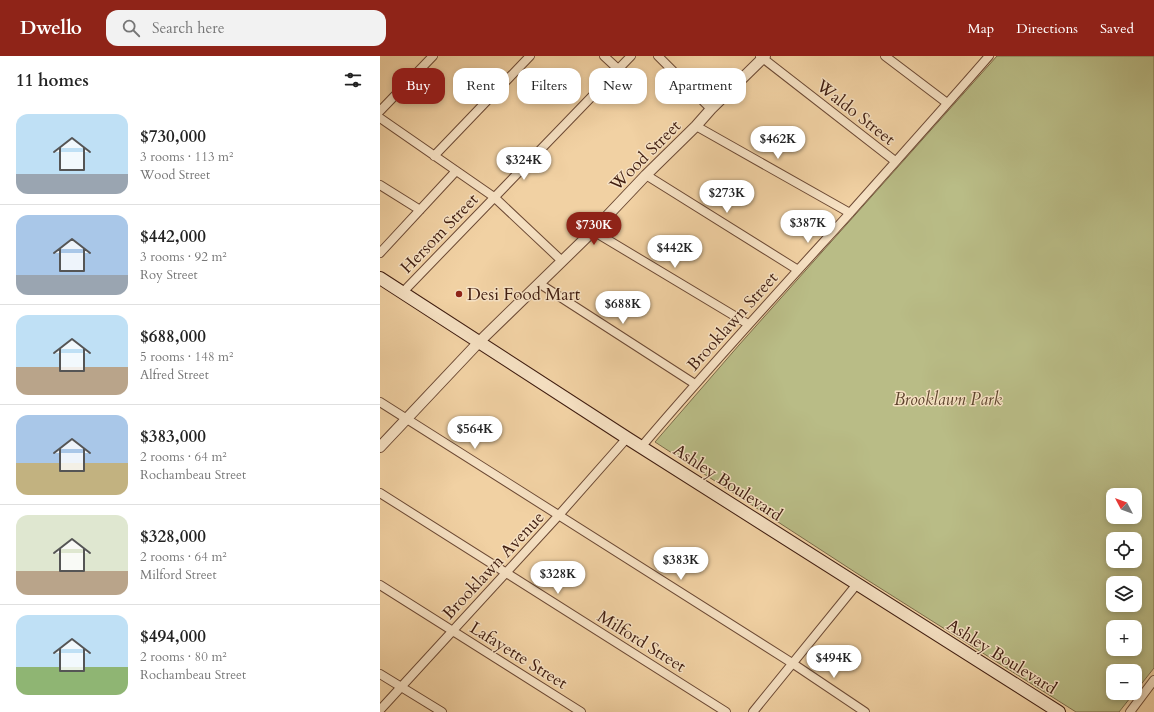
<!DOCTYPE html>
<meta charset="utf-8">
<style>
body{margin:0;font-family:Cardo,serif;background:#f2f2f2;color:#222;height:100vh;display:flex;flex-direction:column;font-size:15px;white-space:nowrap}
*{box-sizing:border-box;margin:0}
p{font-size:13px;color:#767676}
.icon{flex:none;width:22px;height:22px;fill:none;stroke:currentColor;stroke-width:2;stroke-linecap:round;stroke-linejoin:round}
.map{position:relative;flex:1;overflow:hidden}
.sheet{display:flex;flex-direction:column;background:#fff;width:380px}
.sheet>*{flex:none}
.top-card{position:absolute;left:12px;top:12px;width:380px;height:36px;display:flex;gap:8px}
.needle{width:26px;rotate:311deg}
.buttons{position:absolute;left:726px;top:432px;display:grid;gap:8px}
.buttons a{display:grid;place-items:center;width:36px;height:36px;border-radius:8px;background:#fff;box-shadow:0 2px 6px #0003;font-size:20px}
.price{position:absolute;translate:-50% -34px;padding:0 9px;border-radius:14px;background:#fff;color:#222;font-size:13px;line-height:26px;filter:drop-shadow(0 1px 2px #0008)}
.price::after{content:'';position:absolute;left:50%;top:24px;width:12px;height:9px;margin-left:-6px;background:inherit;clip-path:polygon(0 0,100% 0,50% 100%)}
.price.on{background:#8f2418;color:#fff}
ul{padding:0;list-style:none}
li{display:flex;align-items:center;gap:12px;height:100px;padding:0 16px}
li+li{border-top:1px solid #e0e0e0}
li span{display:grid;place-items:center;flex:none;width:112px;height:80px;border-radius:12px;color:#555}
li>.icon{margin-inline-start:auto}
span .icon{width:48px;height:48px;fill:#fffc;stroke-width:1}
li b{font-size:17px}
h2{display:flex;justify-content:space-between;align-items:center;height:48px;padding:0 16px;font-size:17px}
.chip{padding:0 14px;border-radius:12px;background:#fff;box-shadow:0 2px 6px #0003;font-size:14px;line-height:36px}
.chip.on{background:#8f2418;color:#fff}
header{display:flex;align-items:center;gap:24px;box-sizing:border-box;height:56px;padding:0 20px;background:#8f2418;color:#fff}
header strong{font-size:19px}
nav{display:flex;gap:22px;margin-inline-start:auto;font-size:14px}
.search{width:280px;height:36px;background:#f2f2f2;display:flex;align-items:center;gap:10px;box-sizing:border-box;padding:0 14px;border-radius:12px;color:#767676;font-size:15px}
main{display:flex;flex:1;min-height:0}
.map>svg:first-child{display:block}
</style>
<header>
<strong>Dwello</strong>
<div class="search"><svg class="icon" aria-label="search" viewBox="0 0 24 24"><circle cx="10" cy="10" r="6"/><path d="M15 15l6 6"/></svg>Search here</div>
<nav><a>Map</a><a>Directions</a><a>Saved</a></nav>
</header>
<main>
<section class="sheet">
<h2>11 homes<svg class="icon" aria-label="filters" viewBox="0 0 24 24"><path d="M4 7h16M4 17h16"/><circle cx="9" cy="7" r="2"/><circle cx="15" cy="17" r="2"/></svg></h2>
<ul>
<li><span style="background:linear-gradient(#bfe0f5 75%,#9aa5b1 0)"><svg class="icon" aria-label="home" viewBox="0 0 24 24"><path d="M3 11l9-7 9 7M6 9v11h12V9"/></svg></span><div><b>$730,000</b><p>3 rooms · 113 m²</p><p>Wood Street</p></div></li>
<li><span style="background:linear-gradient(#a9c7e8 75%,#9aa5b1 0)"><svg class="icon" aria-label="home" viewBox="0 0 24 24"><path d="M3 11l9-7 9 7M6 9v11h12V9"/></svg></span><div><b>$442,000</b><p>3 rooms · 92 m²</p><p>Roy Street</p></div></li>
<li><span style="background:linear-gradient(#bfe0f5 65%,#b9a48a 0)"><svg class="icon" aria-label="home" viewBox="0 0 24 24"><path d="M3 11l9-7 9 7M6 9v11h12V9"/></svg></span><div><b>$688,000</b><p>5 rooms · 148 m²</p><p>Alfred Street</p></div></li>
<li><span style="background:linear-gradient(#a9c7e8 60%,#c2b280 0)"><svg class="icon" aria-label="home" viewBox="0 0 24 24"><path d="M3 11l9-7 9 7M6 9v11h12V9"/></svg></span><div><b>$383,000</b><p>2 rooms · 64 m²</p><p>Rochambeau Street</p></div></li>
<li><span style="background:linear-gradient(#dfe7d0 70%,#b9a48a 0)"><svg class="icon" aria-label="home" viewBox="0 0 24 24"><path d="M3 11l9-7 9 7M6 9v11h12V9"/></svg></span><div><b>$328,000</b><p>2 rooms · 64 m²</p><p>Milford Street</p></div></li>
<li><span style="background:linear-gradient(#bfe0f5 65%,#8fb573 0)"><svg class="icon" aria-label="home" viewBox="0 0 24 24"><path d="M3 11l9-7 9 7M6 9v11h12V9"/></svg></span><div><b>$494,000</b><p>2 rooms · 80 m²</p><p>Rochambeau Street</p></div></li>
</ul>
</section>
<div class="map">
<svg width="774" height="656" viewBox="0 0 774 656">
<rect width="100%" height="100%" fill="#f1d1a3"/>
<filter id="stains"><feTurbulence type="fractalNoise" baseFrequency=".005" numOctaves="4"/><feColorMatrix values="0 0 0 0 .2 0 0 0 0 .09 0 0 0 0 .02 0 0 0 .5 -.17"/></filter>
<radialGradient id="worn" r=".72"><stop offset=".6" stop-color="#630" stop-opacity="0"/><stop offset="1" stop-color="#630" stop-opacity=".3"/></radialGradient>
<!-- green -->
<path fill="#b9bc86" stroke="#7c6c4a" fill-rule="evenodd" d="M617 0H774V612L755 636V615H733V637H754L739 656H696L481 520 275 386 359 289ZM733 439H755V461H733ZM733 483H755V505H733ZM733 527H755V549H733ZM733 571H755V593H733Z"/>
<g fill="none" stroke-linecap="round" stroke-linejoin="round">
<defs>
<path id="minor" d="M224 0 238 13
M278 0 331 53
M380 0 515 105
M505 0 567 47
M0 55 53 0
M0 62 114 141 182 205
M316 70 470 157
M54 100 150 0
M266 119 418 214
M0 129 40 154
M213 175 368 268
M0 197 76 115
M160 228 315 328
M22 237 251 0
M0 346 412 607 485 656
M262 390C329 311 399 235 469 158 516 105 563 53 609 0
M0 437 346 656
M0 529 201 656
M0 618 62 656
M0 654 179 459 247 382
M373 656 477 528
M750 656 774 624"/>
<path id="tertiary" d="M0 391 99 286 213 175 266 119 316 70 331 53 385 0"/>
<path id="secondary" d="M0 222 247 382 679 656"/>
</defs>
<!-- minor casing -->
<use href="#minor" stroke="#6c4934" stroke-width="10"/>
<!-- tertiary casing -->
<use href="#tertiary" stroke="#6c4934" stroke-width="12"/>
<!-- secondary casing -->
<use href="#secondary" stroke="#3f1c0f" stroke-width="14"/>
<!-- minor -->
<use href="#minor" stroke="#f6e1c3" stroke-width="8"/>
<!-- tertiary -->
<use href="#tertiary" stroke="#f6e1c3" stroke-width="10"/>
<!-- secondary -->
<use href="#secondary" stroke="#f6e1c3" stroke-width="12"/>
</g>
<!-- markers -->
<circle fill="#8f2418" stroke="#f6e1c3" stroke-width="1.5" cx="79" cy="238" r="4"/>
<g text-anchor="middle" stroke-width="3" stroke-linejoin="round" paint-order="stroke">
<!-- street labels -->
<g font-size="17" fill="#3f1c0f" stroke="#f6e1c3">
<text transform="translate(476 56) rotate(38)" y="6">Waldo Street</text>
<text transform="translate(265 99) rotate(-45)" y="6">Wood Street</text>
<text transform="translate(59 177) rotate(-46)" y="6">Hersom Street</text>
<text transform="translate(352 265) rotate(-48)" y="6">Brooklawn Street</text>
<text transform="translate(348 426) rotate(33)" y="6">Ashley Boulevard</text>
<text transform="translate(113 509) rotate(-47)" y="6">Brooklawn Avenue</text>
<text transform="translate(262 585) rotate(32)" y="6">Milford Street</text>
<text transform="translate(139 599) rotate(32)" y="6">Lafayette Street</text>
<text transform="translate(622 600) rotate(32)" y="6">Ashley Boulevard</text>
</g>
<!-- poi labels -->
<g font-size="17" fill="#3f1c0f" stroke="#f6e1c3" text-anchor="start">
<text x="87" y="244">Desi Food Mart</text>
</g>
<!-- park labels -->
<g font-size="17" font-style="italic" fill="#5e442d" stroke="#f6e1c3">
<text x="568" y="349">Brooklawn Park</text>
</g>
</g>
<rect width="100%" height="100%" filter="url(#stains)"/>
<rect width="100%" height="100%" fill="url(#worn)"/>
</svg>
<div class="buttons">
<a><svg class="needle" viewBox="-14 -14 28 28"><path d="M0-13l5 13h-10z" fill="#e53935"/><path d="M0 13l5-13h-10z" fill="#767676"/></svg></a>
<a><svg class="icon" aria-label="locate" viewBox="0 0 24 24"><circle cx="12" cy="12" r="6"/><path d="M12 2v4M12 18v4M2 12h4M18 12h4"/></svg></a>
<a><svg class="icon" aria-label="layers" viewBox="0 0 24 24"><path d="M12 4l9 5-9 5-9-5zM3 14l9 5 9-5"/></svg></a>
<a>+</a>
<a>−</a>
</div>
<b class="price" style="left:398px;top:104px">$462K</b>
<b class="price" style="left:144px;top:125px">$324K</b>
<b class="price" style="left:347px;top:158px">$273K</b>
<b class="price" style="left:428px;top:188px">$387K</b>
<b class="price on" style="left:214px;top:190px">$730K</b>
<b class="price" style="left:295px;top:213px">$442K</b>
<b class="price" style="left:243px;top:269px">$688K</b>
<b class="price" style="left:95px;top:394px">$564K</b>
<b class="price" style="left:301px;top:525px">$383K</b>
<b class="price" style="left:178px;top:539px">$328K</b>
<b class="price" style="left:454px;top:623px">$494K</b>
<div class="top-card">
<a class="chip on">Buy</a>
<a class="chip">Rent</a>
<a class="chip">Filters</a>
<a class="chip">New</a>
<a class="chip">Apartment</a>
</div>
</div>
</main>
